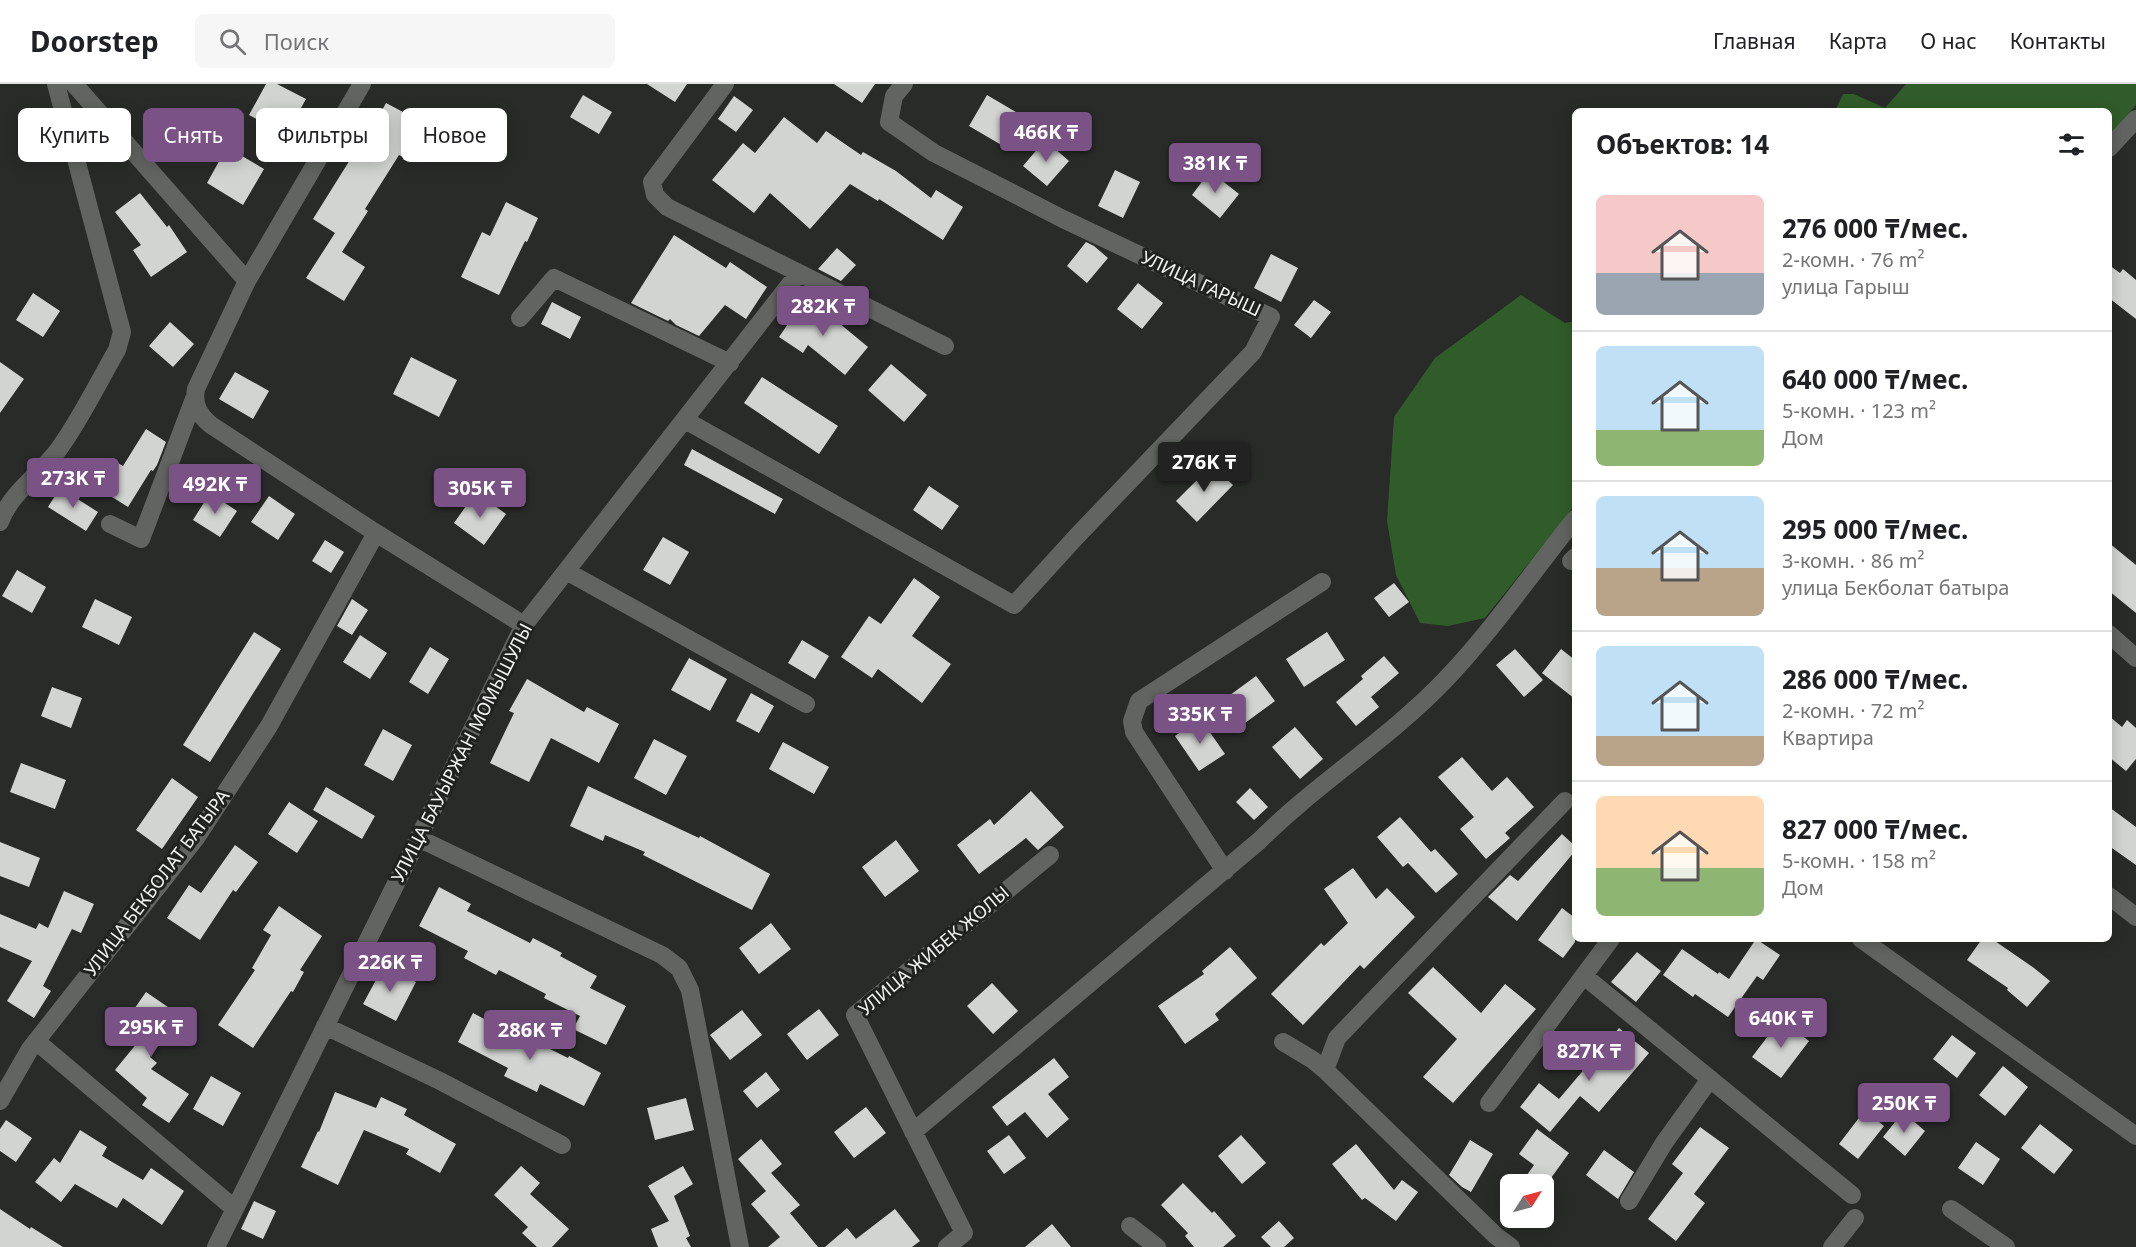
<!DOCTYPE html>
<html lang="ru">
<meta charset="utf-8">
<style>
body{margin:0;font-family:"Noto Sans",sans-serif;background:#f6f6f6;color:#202124;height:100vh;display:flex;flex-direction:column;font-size:22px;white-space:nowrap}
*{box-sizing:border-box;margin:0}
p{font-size:20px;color:#757577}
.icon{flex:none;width:33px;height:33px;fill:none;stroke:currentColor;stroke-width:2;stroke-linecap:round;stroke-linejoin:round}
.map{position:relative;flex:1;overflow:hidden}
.panel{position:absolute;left:1572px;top:24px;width:540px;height:834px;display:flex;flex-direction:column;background:#fff;border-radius:9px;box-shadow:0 3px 15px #0003}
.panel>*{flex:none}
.hud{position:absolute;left:18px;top:24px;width:570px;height:54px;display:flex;gap:12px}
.needle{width:39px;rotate:54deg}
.tools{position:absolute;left:1500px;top:1090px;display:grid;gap:12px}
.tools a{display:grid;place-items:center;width:54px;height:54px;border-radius:9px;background:#fff;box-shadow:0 3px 15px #0003;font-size:30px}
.price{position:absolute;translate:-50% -51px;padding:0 14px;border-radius:6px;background:#7b5285;color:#fff;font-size:20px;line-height:39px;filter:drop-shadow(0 2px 3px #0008)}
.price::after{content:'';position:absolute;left:50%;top:36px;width:18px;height:14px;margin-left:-9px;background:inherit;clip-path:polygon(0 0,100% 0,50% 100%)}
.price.active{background:#222;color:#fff}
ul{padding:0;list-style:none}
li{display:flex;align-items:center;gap:18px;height:150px;padding:0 24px}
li+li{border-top:2px solid #e0e0e0}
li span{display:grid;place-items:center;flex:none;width:168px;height:120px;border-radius:9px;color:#555}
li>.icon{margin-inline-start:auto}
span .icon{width:72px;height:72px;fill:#fffc;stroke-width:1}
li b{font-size:26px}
h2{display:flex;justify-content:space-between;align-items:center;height:72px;padding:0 24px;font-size:26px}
.tag{padding:0 21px;border-radius:9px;background:#fff;box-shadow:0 3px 15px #0003;font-size:21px;line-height:54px}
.tag.active{background:#7b5285;color:#fff}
header{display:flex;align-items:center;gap:36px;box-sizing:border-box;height:84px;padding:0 30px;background:#fff;border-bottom:2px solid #e0e0e0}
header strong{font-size:28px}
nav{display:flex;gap:33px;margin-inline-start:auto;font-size:21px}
.search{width:420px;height:54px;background:#f6f6f6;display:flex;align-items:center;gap:15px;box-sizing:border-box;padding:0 21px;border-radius:9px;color:#757577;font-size:22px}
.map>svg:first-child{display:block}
</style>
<header>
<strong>Doorstep</strong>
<div class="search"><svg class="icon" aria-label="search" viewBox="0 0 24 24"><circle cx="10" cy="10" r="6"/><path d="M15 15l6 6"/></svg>Поиск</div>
<nav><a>Главная</a><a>Карта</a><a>О нас</a><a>Контакты</a></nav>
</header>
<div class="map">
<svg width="2136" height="1163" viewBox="0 0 2136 1163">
<rect width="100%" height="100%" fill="#292b29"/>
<!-- green -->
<path fill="#305c29" d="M1906 0H2136V21L2109 52V27H1835L1843 10H1854L1885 24Z
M1521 211 1565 239 1575 237V419L1571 426 1485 534 1448 542 1420 539 1396 491 1387 437 1394 333 1435 274Z"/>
<!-- building -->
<path fill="#d2d4d1" d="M266 0H277L306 15 286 51 249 31Z
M647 0H687L675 18Z
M834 0H875L862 19Z
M583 11 612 28 599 50 570 33Z
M987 11 1028 35 1010 66 969 42Z
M734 12 753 26 736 48 718 35Z
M386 19 422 38 403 73 399 71 365 125 368 127 342 168 365 183 344 217 306 194 335 149 313 135 358 63 361 65Z
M784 33 817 59 826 47 861 71 863 68 896 87 931 114 936 106 963 123 943 156 879 115 878 117 850 100 810 145 770 109 754 129 712 96 743 59 755 69Z
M1045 56 1069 77 1047 102 1023 82Z
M227 63 264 85 243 121 207 99Z
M1115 86 1140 98 1123 134 1098 122Z
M1210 87 1239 110 1220 134 1192 111Z
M140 109 167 143 169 141 187 168 151 193 133 166 141 161 115 128Z
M506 118 538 134 527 158 525 157 499 211 461 193 482 148 490 152Z
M674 151 726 184 730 178 767 203 746 235 725 221 699 252 676 241 670 235 668 237 631 219Z
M1086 158 1094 162 1108 174 1087 199 1067 182Z
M837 164 856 181 841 197 818 185Z
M1271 170 1298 184 1281 218 1254 204Z
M2109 181 2120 189 2123 185 2136 196V235L2109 214Z
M1138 199 1163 219 1142 245 1117 225Z
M33 209 60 227 43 253 16 236Z
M805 215 833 234 868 263 845 291 808 261 803 269 779 253Z
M1314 216 1331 228 1311 254 1294 241Z
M552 218 581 233 570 255 541 240Z
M170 238 194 260 173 283 149 262Z
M411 273 457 296 439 333 393 310Z
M0 278 24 295 0 329Z
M891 280 927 311 904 338 868 306Z
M235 288 269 307 253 335 219 315Z
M762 293 838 342 819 370 744 319Z
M146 345 166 358 157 381 153 387 151 386 128 423 101 406 118 379 123 382Z
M692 365 783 415 775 430 684 381Z
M1212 381 1233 401 1197 438 1176 417Z
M929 402 959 422 942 446 913 426Z
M60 404 98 428 86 447 48 423Z
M476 408 506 430 484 461 454 439Z
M210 409 237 427 220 453 193 436Z
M269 412 295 430 278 456 251 438Z
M663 453 689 468 670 501 643 486Z
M325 456 344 468 331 489 312 477Z
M2109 459 2136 481V529L2109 507Z
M17 486 46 503 32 529 2 512Z
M914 494 940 513 912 552 951 580 922 619 878 585 872 594 841 573 869 532 881 540Z
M1394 499 1409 518 1389 533 1374 514Z
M95 515 132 533 119 561 82 543Z
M352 515 368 526 352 551 337 542Z
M254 548 281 565 210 678 183 661Z
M1327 548 1345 576 1304 603 1286 575Z
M360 551 387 569 370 595 343 578Z
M802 556 829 572 815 595 788 579Z
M430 563 449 575 428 610 409 598Z
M1515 565 1543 596 1524 613 1496 581Z
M1561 565 1575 576V615L1542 589Z
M1384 572 1399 589 1371 613 1379 623 1356 642 1336 618 1363 595 1361 592Z
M689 574 727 595 710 627 671 606Z
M1256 592 1275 617 1245 639 1226 614Z
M527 595 584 628 587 623 619 640 599 679 551 654 529 698 490 679 514 629 509 627Z
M52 603 82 614 71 644 41 632Z
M751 609 774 622 759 649 736 637Z
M2109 632 2122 643 2127 636 2136 644V675L2126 687 2109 673Z
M1200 634 1225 670 1199 687 1175 652Z
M1295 643 1323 675 1300 695 1272 663Z
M383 645 412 661 393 697 364 681Z
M654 655 687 672 666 711 634 694Z
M783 658 829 683 814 710 769 685Z
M1462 673 1492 707 1507 693 1534 723 1505 749 1510 754 1486 775 1460 745 1474 733 1438 693Z
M21 679 66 696 55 725 10 708Z
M172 694 198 713 162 765 136 746Z
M588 702 699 754 700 752 770 790 752 826 643 771 645 768 605 751 603 757 570 742Z
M326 703 375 732 362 755 313 726Z
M1250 704 1268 723 1254 736 1236 718Z
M1031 707 1064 743 1038 766 1026 754 979 790 957 761 990 735 994 741Z
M289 718 318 737 297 769 268 750Z
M2109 723 2136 743V781L2109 762Z
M1400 733 1431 768 1435 765 1458 790 1436 809 1408 779 1403 783 1377 753Z
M1562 750 1575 762V767L1517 837 1488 813 1510 791 1518 797Z
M896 756 919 787 885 813 862 783Z
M0 758 40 774 29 803 0 792Z
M235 761 258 778 236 808 233 806 200 856 167 834 189 801 201 809Z
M1353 784 1376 815 1387 804 1415 833 1364 885 1360 881 1303 941 1271 910 1321 859 1324 862 1348 839 1324 805Z
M439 803 471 820 467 827 530 859 533 854 562 869 560 872 597 892 590 904 626 922 606 961 573 945 580 932 544 914 546 910 499 886 496 891 464 874 468 867 419 842Z
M64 807 94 820 81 849 72 845 43 902 51 907 34 934 7 917 32 877 0 863V830L36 845 39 839 48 844Z
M279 822 322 852 300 886 304 888 293 908 291 907 253 964 218 941 255 886 252 884 271 851 263 846Z
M1562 824 1575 834V858L1563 874 1538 856Z
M771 839 791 865 759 890 739 864Z
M1756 855 1780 871 1763 896 1757 892 1728 933 1695 910 1693 913 1663 891 1682 865 1718 890 1719 888 1729 895Z
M1982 855H1992L2034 884 2050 897 2027 923 2007 906 2008 904 1967 876Z
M1230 863 1257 894 1215 930 1219 936 1185 960 1158 922 1204 890 1202 887Z
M1637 868 1661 887 1636 918 1611 898Z
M384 881 416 898 396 937 363 920Z
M1433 883 1481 929 1505 900 1536 925 1453 1019 1423 993 1457 955 1408 909Z
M992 899 1018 927 993 950 967 922Z
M146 908 178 930 150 973 157 979 151 985 189 1010 169 1039 142 1021 147 1014 115 986 142 953 123 941Z
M819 925 839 951 807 976 787 950Z
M742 926 762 951 730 976 710 951Z
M473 929 522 955 524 952 568 974 569 972 601 989 584 1022 540 1000 537 1008 504 992 508 984 458 958Z
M1781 935 1809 957 1781 994 1752 973Z
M1619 944 1649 969 1599 1028 1580 1012 1550 1048 1520 1023 1539 999 1559 1015Z
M1952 951 1976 969 1957 994 1933 975Z
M1054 974 1069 993 1048 1010 1069 1035 1047 1054 1025 1028 1007 1042 992 1023Z
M2003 982 2028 1003 2005 1032 1979 1011Z
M766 988 780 1006 757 1024 743 1007Z
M211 992 241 1009 223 1042 193 1025Z
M335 1008 376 1024 381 1013 407 1025 404 1031 456 1060 440 1089 406 1070 409 1065 364 1046 338 1101 301 1083 318 1047 319 1048Z
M686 1014 694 1046 655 1056 647 1024Z
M866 1023 886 1049 854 1074 834 1048Z
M1865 1026 1884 1042 1858 1075 1839 1060Z
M1903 1028 1925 1047 1905 1072 1883 1053Z
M6 1036 32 1054 16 1078 0 1067V1045Z
M2040 1040 2073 1066 2054 1090 2021 1064Z
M1700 1043 1729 1064 1694 1110 1705 1119 1676 1157 1648 1135 1683 1089 1672 1080Z
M1537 1045 1569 1069 1546 1101H1520L1534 1081 1519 1070Z
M80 1046 107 1063 102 1072 143 1096 151 1084 184 1107 162 1141 123 1114 117 1124 75 1100 61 1118 35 1098 54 1074 60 1079Z
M1009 1051 1026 1074 1004 1090 987 1067Z
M1241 1051 1266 1079 1242 1100 1218 1072Z
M761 1055 782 1080 771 1089 800 1121 790 1129 818 1163H768L780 1153 751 1120 766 1107 738 1075Z
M1470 1056 1493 1070 1471 1108 1462 1103 1449 1091Z
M1976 1058 2000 1075 1983 1101 1958 1084Z
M1356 1060 1394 1106 1402 1096 1418 1108 1396 1137 1365 1114 1362 1116 1332 1080Z
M1604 1066 1634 1088 1618 1115 1586 1091Z
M521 1082 540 1099 530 1110 569 1145 552 1163H537L522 1149 528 1143 494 1111Z
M683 1082 693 1100 674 1112 690 1152 686 1154 691 1163H658L651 1145 669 1137 648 1102Z
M1183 1099 1212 1129 1214 1127 1236 1152 1223 1163H1194L1185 1152 1188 1149 1161 1121Z
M254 1117 276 1127 263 1155 241 1145Z
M0 1125 30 1145 31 1143 63 1163H0Z
M895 1125 920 1157 912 1163H825L847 1144 856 1155Z
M1279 1137 1294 1154 1284 1163H1271L1261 1153Z
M1052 1140 1071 1163H1025Z"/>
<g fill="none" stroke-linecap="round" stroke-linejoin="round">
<!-- minor -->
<path stroke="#626461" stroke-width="18" d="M74 0 247 197
M362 0 247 197 196 305C193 321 199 331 211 341L376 449 524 541
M725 0 652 98 655 111 667 123 945 262
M2109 64 2136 35
M520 234 554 194 730 279
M685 336 1014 521 1076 453 1253 268 1271 233 1063 135 934 69 889 38 894 12 904 0
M0 438C11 407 43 389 61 362 82 332 99 297 117 266L122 248 56 0
M110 440 141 455 194 315
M1571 477 1575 473
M566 487 806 620
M2109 550 2136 574
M418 754 662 871 679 884 690 906 740 1163
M1225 787 1134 648 1132 637 1139 617 1322 498
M2109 812 2136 833
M1861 855 2136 1052
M1584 892 1852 1111
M325 942 440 997 562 1061
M36 957 235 1125
M1283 958 1313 976 1325 986 1496 1152 1511 1163
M1325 986 1337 954 1565 717
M0 1017 30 965 196 754 269 642 376 449
M1489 1019 1611 855
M913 1048 1259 757C1317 699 1389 655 1446 595 1493 546 1532 488 1575 435
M1629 1117 1664 1059 1710 995
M1951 1125 2006 1163
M1130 1142 1157 1163
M216 1163 524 541 798 190
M947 1163 964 1149 855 931 1050 771
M1832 1163 1855 1134"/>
</g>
<g text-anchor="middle" stroke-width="6" stroke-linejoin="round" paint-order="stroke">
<!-- street labels -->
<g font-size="18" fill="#f3f4f3" stroke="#202220">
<text transform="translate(1201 200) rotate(25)" y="6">УЛИЦА ГАРЫШ</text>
<text transform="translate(462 669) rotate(-63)" y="6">УЛИЦА БАУЫРЖАН МОМЫШУЛЫ</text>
<text transform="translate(157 799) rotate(-53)" y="6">УЛИЦА БЕКБОЛАТ БАТЫРА</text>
<text transform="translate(934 867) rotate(-40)" y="6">УЛИЦА ЖИБЕК ЖОЛЫ</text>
</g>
</g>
</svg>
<div class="tools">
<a><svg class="needle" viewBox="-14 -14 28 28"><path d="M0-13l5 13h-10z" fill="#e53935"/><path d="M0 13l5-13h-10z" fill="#757577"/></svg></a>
</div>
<b class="price" style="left:1046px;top:79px">466K ₸</b>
<b class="price" style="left:1215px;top:110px">381K ₸</b>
<b class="price" style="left:823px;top:253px">282K ₸</b>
<b class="price active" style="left:1204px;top:409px">276K ₸</b>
<b class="price" style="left:73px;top:425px">273K ₸</b>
<b class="price" style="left:215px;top:431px">492K ₸</b>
<b class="price" style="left:480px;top:435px">305K ₸</b>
<b class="price" style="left:1200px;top:661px">335K ₸</b>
<b class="price" style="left:390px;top:909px">226K ₸</b>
<b class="price" style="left:1781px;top:965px">640K ₸</b>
<b class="price" style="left:151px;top:974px">295K ₸</b>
<b class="price" style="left:530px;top:977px">286K ₸</b>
<b class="price" style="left:1589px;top:998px">827K ₸</b>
<b class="price" style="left:1904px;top:1050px">250K ₸</b>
<div class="hud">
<a class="tag">Купить</a>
<a class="tag active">Снять</a>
<a class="tag">Фильтры</a>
<a class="tag">Новое</a>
</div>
<section class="panel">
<h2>Объектов: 14<svg class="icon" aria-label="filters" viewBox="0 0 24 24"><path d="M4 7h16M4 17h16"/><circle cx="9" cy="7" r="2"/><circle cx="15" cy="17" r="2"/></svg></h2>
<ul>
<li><span style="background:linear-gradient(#f6c9c9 65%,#9aa5b1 0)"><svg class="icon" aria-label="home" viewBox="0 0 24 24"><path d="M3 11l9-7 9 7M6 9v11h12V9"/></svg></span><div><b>276 000 ₸/мес.</b><p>2-комн. · 76 m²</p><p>улица Гарыш</p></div></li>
<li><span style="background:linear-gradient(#bfe0f5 70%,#8fb573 0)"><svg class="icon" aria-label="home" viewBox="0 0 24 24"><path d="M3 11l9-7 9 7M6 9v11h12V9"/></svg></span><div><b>640 000 ₸/мес.</b><p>5-комн. · 123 m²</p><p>Дом</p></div></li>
<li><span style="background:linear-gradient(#bfe0f5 60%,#b9a48a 0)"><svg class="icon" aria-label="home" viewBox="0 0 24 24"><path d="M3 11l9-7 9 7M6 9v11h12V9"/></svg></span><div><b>295 000 ₸/мес.</b><p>3-комн. · 86 m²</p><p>улица Бекболат батыра</p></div></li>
<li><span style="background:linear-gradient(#bfe0f5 75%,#b9a48a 0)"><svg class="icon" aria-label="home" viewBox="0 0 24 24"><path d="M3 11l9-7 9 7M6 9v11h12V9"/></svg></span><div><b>286 000 ₸/мес.</b><p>2-комн. · 72 m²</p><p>Квартира</p></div></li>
<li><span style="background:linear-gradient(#ffd9b3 60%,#8fb573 0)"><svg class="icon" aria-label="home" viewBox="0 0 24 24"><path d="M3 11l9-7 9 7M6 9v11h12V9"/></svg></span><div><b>827 000 ₸/мес.</b><p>5-комн. · 158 m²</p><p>Дом</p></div></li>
</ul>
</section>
</div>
